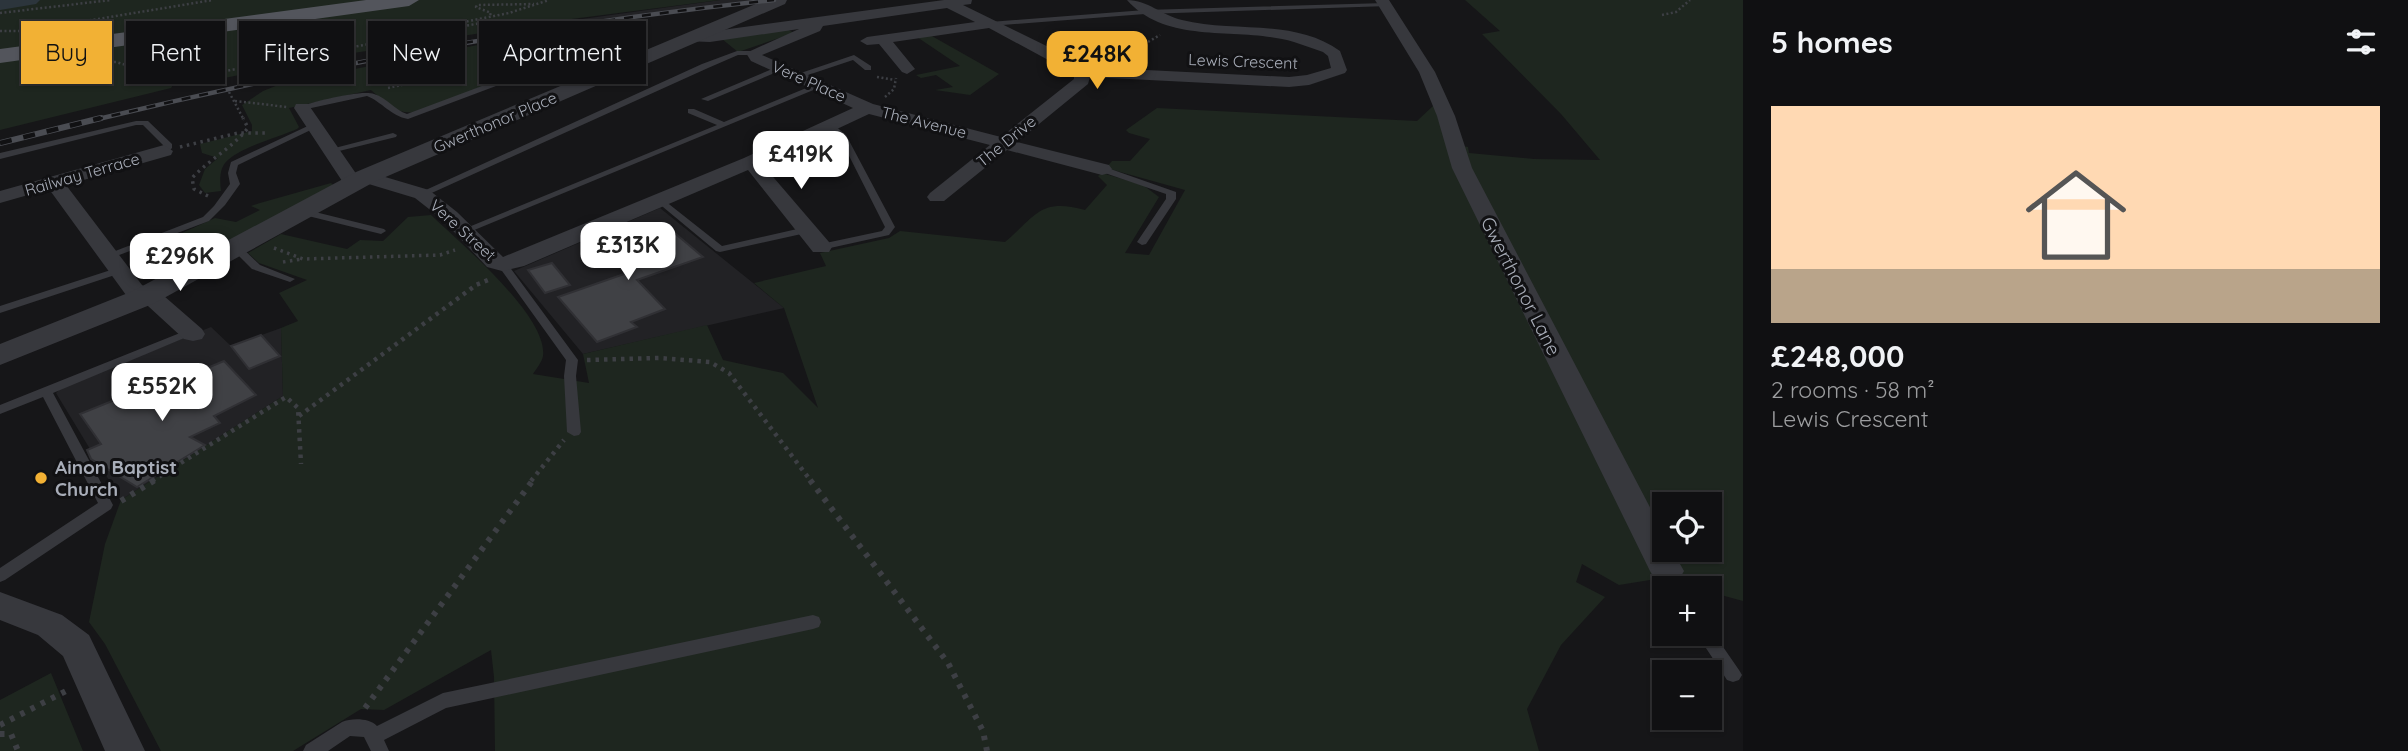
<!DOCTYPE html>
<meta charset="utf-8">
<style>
body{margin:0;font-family:Quicksand,sans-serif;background:#1e1e20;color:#f1f3f6;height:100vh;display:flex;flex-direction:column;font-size:26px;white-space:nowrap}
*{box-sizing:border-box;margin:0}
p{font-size:23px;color:#9c9d9f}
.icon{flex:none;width:38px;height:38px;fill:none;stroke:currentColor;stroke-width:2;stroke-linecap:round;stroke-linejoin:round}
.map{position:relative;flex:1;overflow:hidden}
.sheet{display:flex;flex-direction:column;background:#101012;width:665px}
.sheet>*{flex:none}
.guide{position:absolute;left:21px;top:21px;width:665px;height:63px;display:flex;gap:14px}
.fabs{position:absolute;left:1652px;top:492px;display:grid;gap:14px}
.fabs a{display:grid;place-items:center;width:70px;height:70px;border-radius:0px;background:#101012;box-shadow:0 2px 5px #0004,0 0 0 2px #303032;font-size:35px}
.price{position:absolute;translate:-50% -60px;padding:0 16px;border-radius:14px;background:#fff;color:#222;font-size:23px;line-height:46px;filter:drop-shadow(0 2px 4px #0008)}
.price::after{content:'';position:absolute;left:50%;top:42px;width:21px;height:16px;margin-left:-10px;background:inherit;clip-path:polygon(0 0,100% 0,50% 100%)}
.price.active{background:#f2b134;color:#111}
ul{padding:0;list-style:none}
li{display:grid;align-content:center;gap:14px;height:371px;padding:0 28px}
li span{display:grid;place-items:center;height:217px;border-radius:0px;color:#555}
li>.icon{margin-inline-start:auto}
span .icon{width:126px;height:126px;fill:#fffc;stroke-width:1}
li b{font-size:30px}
h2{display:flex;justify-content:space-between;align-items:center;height:84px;padding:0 28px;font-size:30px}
.pill{padding:0 24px;border-radius:0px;background:#101012;box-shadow:0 2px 5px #0004,0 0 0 2px #303032;font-size:24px;line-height:63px}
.pill.active{background:#f2b134;color:#111}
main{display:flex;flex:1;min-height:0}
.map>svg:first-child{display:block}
</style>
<main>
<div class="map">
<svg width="1743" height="751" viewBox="0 0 1743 751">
<rect width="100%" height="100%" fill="#161618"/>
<!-- built -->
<path fill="#222225" d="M720 0H786L681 10 495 38 489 32Z
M660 208 784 308 583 354 514 271Z
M211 327 231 346 281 328 283 396 121 500 56 393 61 388Z"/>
<!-- green -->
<path fill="#1e261f" d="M0 0H720L564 20 341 55 209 81 178 77 171 88 0 130Z
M1465 0H1743V601L1710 592V588L1687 585 1668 550H1710V504H1664V543L1506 245 1656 579 1619 585 1582 564 1576 582 1605 597 1561 645 1527 709 1539 751H495L494 677 491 650 384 710 361 709 293 751H161L105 644 89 622 105 544 121 500 283 396 281 328 298 321 279 293 307 280 259 263 248 253 281 234 347 249 360 240 383 241 408 217 431 215C459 242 548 316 543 356 542 362 536 369 533 374L589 383 583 354 707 325 723 360 783 373 818 408 784 308 754 283 826 266 820 253 889 238 900 231 1005 242C1037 215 1040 198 1085 210L1107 185 1098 176 1102 173 1143 185 1159 197 1125 253 1149 255 1185 190 1106 168 1112 161H1130L1150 139 1129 133 1126 130 1157 108 1417 121 1434 105 1446 143 1468 147 1469 153 1534 159 1600 160 1561 114 1482 34 1500 31Z
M785 28 794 33 738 52 722 39Z
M930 35 999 74 970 95 935 90 953 87 936 75 921 78 916 75 960 66 917 37Z
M493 42 548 61 417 112C396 115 386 103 371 90L289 108 299 127 297 129C279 137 237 148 225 163 219 171 220 182 221 191L205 193 199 185 205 169 218 158 202 153 200 144 252 131V125L242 105 263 91 283 83Z
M331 183 334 186 205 255 178 248 169 239 215 218 236 222 260 210 251 206 260 203Z
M51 673 83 751H0V700Z"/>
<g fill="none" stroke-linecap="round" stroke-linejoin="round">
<!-- river -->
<path fill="#2c353c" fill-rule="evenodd" d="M0 0H40L36 4 0 10Z"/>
</g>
<!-- building -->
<path fill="#404145" stroke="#303034" stroke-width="2" d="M664 224 703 257 637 280 665 309 631 322 637 327 597 342 558 297 627 273 598 245Z
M552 263 570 285 545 293 528 270Z
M261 335 280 356 249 369 231 346Z
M224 361 256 395 214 416 220 423 190 437 205 445 137 487 91 459 87 450 101 444 80 414 122 397 126 402Z"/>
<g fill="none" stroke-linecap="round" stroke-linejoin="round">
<!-- path-far3 -->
<path stroke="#3d3f44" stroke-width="2.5" stroke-dasharray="2 2.5" stroke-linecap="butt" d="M0 13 111 0
M490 15 491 13 476 7 477 5 534 4
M1662 15 1676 12 1690 0
M449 25 509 13 549 0
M0 31H25L213 0
M169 53 207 59 215 73
M207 59 225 55
M1138 60 1141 46 1160 35
M105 62H116L149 72 217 77 219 81
M215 73 486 22
M877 77 895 80
M388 88 402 85
M229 92 244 120
M885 97 894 89 896 78
M235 101 287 107"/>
<!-- path-far2 -->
<path stroke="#3d3f44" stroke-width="3.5" stroke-dasharray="2.5 4.5" stroke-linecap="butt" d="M180 147 238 133H265
M208 196 194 189 192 178C210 159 232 148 248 128L243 118
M274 248 303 259 440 255 455 250
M283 262 302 259"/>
<!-- path-far1 -->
<path stroke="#3d3f44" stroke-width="4.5" stroke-dasharray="3.5 5" stroke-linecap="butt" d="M587 360 659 358 710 362 729 373 811 481
M299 416 476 285 488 280
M152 481 286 397 298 408 301 464
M531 481 564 440"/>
<!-- path -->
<path stroke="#3d3f44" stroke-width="6" stroke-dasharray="4.5 7" stroke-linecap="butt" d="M810 480 948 663 983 731 987 751
M121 501 155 480
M365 708 533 480
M0 725 68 690
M0 734H11L18 751"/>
<!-- service -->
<path fill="#37383d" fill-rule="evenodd" d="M1386 3 1388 6 1145 14 990 26 987 24 990 22 1145 10Z
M737 51H753L756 53 753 55H738L708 68 425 196H419L417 194 702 64Z
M854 55 871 66V70H865L853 60 799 78 792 76Z
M551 65 598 80 594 82 551 69 539 70 408 119C391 116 382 102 367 96L302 110 298 108C309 102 363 89 374 94 387 98 395 110 407 114L535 66Z
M777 67 784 69 708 101 701 99Z
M816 84 823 86 467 233H461L459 231 717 125 688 113V109H694L724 122Z
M136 121H148L172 144V148L167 153H161L160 151 164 146 143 125H136L0 159V153Z
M312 124 319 126 238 165 236 173 240 184 225 205 209 221 114 257 110 258 105 255 203 217 214 206 230 184 228 173 231 162Z
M828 125H834L846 135 895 227 889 235 821 250 816 247 821 244 882 231 885 227 839 136 828 129Z
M393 133 397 135 396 137 331 153 327 150Z
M1102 166 1176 192V199L1146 244 1142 245 1137 242 1166 199V194L1099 171 1098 169Z
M660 197 722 246 806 227 811 230 806 233 720 252 716 251 657 202 655 200Z
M303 209 384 229 386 231 381 234 300 214V210Z
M236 245 240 246 260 265 295 279 290 282 252 269 231 248Z
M502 261 506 262 578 360 576 376 581 432 579 435 574 436 567 432 564 376 566 360 497 264Z
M120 267 125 270 124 272 0 313V306Z
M190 329 194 330 196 332 194 334 53 393 113 505 111 509 5 580 0 582V568L98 503 43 397 0 414V405Z
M1667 565 1672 567 1686 588H1670L1659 571 1662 567Z
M813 615 819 617 821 622 819 627 813 629 446 708 384 740 389 751H371L364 737 350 736 328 751H303L306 745 342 722C352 718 369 718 377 726L443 693Z
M1710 628 1739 670 1742 675 1739 680 1733 682 1727 680 1700 639 1698 634H1710Z"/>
<!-- minor -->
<path fill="#37383d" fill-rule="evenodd" d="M944 0H972L971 4 963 5 1069 57 1086 67 1289 77 1307 75 1331 68 1328 56 1323 52C1308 47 1292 40 1276 38 1227 29 1164 42 1127 0 1148 0 1161 15 1182 20 1233 33 1294 18 1340 51L1347 70 1345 73 1309 85 1289 87 1090 77 1088 84 1017 142 1109 165 1112 169 1109 173 1102 175 1007 150 944 201H930L927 197 930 193 990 145 869 114 762 164 829 242 832 247 829 252H813L748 170 524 266 502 271 487 267 443 220 415 198 362 182 360 187H346L294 108 296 104H308L357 175 365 171 429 190 457 212 503 257 744 158 853 108 751 61 746 53 799 29 710 42 685 41 683 38 685 35ZM947 8 975 22 867 37 860 41 867 45 879 44 902 72 907 74 915 69 893 42 989 28 1074 74V79L1001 137 873 104 762 55 820 31 823 26Z
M1375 0H1389L1435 72 1455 116 1472 168 1664 534V550H1672L1684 571 1679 580 1667 584 1655 580 1650 571 1452 168 1437 116 1419 72Z
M164 145 173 151 171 155 66 185 142 285 164 296 202 329 205 334 202 339 193 341 184 339 148 306 126 295 49 189 0 203V191Z
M0 592 62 615 89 635 145 751H105L63 656 38 635 0 620Z"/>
<!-- tertiary -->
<path fill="#37383d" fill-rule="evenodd" d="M765 0H787L785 4 374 182 155 303 0 365V344L133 291 356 172Z"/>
<!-- primary -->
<path fill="#53555c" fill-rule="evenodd" d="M366 0H419L409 6 0 63V49Z"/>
<defs>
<path id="rail-far1" d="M94 120C318 66 544 24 774 0"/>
<path id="rail" d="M0 143 101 118"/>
</defs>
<!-- rail-far1 casing -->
<use href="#rail-far1" stroke="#4a4c52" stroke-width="4.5"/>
<!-- rail casing -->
<use href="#rail" stroke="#4a4c52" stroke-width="6"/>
<!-- rail-far1 -->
<use href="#rail-far1" stroke="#111113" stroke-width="2.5" stroke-dasharray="9" stroke-linecap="butt"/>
<!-- rail -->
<use href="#rail" stroke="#111113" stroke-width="4.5" stroke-dasharray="12" stroke-linecap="butt"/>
</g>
<!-- markers -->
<circle fill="#f2b134" stroke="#111113" stroke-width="2.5" cx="41" cy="478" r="7"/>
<g text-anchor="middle" stroke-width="6" stroke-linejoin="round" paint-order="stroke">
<!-- far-street labels -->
<g font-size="16" fill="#a8adb8" stroke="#111113">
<text transform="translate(1243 61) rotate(2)" y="6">Lewis Crescent</text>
<text transform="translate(809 81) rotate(24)" y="6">Vere Place</text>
<text transform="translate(495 122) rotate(-23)" y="6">Gwerthonor Place</text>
<text transform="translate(924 122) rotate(14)" y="6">The Avenue</text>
<text transform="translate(1006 141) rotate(-39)" y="6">The Drive</text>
<text transform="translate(82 174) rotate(-16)" y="6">Railway Terrace</text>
<text transform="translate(463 230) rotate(42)" y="6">Vere Street</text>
</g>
<!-- street labels -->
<g font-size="19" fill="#a8adb8" stroke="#111113">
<text transform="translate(1521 286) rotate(63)" y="7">Gwerthonor Lane</text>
</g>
<!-- poi labels -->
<g font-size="19" font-weight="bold" fill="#a8adb8" stroke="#111113" text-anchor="start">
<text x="55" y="474">Ainon Baptist<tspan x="55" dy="22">Church</tspan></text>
</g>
</g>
</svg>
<div class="fabs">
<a><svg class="icon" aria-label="locate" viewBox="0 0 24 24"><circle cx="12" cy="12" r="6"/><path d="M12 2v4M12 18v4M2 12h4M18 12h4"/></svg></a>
<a>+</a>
<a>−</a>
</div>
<b class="price active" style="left:1097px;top:91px">£248K</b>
<b class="price" style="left:801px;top:191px">£419K</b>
<b class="price" style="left:628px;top:282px">£313K</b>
<b class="price" style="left:180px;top:293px">£296K</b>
<b class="price" style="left:162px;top:423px">£552K</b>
<div class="guide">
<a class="pill active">Buy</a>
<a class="pill">Rent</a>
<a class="pill">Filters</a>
<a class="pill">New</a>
<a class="pill">Apartment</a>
</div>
</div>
<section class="sheet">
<h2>5 homes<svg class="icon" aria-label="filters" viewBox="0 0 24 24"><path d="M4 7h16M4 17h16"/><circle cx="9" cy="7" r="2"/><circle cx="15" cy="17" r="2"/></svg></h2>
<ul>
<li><span style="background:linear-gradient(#ffd9b3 75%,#b9a48a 0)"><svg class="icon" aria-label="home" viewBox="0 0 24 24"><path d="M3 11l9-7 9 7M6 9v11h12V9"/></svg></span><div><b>£248,000</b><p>2 rooms · 58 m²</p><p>Lewis Crescent</p></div></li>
</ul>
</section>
</main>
